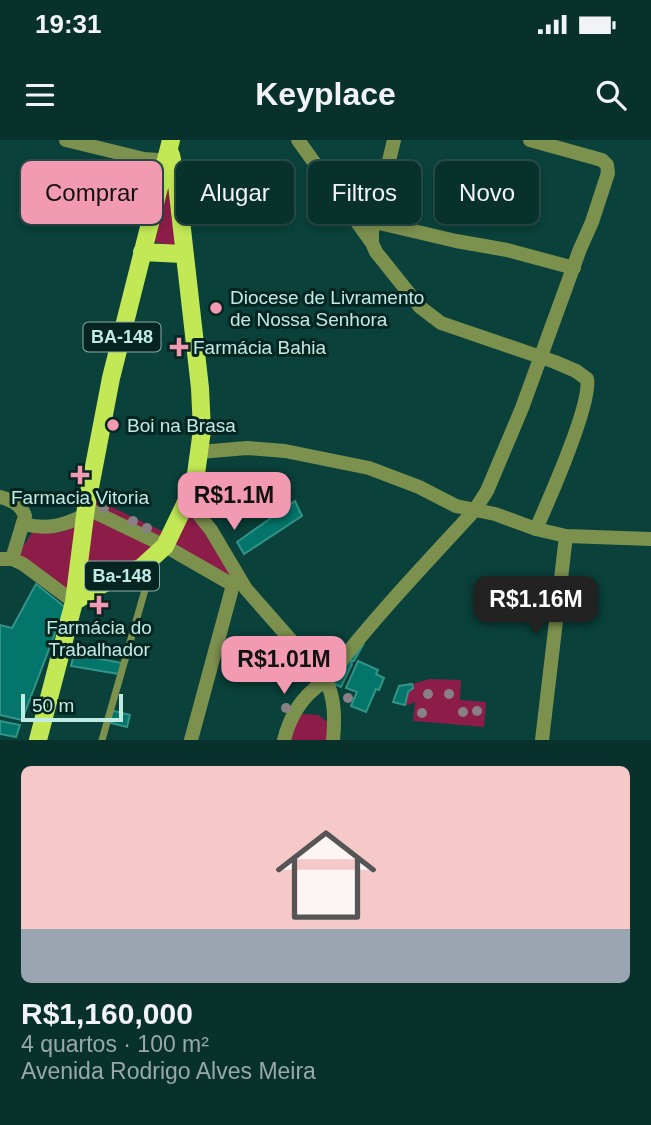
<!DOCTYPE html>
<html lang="pt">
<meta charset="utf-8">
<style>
body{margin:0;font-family:Helvetica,sans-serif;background:#113934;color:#f1f3f6;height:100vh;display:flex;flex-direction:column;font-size:26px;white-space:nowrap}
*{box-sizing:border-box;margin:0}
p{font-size:23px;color:#98a9a9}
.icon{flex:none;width:38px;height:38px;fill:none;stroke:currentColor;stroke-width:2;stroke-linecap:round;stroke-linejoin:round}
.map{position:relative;height:600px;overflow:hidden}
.sheet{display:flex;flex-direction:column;background:#08312c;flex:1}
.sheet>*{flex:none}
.guide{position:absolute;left:21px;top:21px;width:609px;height:63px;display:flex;gap:14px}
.scale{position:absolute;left:21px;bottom:18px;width:102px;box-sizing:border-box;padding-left:7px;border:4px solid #bfebe3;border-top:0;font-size:19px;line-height:24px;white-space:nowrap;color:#bfebe3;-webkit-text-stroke:5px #062521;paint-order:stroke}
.price{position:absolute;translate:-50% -60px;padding:0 16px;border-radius:14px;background:#f19ab1;color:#111;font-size:23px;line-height:46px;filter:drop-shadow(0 2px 4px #0008)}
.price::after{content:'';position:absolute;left:50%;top:42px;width:21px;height:16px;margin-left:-10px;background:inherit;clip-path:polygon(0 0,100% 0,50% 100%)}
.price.current{background:#222;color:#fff}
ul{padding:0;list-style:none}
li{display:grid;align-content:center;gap:14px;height:371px;padding:0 21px}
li+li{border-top:2px solid #294c48}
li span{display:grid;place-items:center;height:217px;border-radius:10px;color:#555}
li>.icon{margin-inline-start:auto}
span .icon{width:126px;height:126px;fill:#fffc;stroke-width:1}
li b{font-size:30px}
.tag{padding:0 24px;border-radius:10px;background:#08312c;box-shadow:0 4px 10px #0003,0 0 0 2px #294c48;font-size:24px;line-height:63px}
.tag.current{background:#f19ab1;color:#111}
.status{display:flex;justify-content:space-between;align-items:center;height:49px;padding:0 35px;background:#08312c;direction:ltr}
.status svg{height:19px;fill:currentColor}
header{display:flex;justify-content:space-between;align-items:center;height:91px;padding:0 21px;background:#08312c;font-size:32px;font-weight:700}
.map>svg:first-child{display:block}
</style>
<div class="status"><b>19:31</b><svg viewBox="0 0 49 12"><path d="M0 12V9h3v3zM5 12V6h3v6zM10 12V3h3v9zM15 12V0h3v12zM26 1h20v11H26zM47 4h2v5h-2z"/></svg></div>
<header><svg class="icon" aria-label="menu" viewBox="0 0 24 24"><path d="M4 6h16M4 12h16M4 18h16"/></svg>Keyplace<svg class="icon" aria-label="search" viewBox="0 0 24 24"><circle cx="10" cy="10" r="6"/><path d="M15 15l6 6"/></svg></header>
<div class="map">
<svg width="651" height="600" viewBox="0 0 651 600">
<rect width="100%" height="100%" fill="#0a413a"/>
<!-- green -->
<path fill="#8c1d48" d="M168 43 175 106 150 101Z
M93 358 164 392V412L83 458 16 418 33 391C71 397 73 389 93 358Z
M190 372 236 433 228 444 181 410 172 399Z
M430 539 461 540 460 560 486 562 484 587 413 581 415 562 405 566 408 552 413 548 412 544Z
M304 574 319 575 328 583V600H285L298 576Z"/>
<!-- building -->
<path fill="#03756a" stroke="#319487" stroke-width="2" d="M295 361 302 376 244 414 237 402Z
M36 444 65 467 22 580 0 575V485L12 488Z
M364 503 354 521H351L352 524 341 547 332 543Z
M74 514 122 523 119 534 71 526Z
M358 521 378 530 376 534 384 538 379 550 376 549 366 572 351 566 357 552 346 548Z
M412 544 413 548 408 552 405 565 393 562 399 546Z
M110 570 130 575 127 587 107 582Z
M0 581 20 585 16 597 0 594Z"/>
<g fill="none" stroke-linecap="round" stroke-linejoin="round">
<!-- service -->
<path stroke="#7d914f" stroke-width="7" d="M102 600 153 422"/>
<!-- minor -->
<path stroke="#7d914f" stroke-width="14" d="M66 0 144 19 172 21
M298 0 372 103
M394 0 372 92V103L376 112 420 167 441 183 555 222 576 231 587 239C592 263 548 362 536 389
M375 82 456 101 507 110 574 128
M187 360 211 390 246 449 326 540C335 559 335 579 333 600
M284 600C289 580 297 564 313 550 318 545 324 542 329 536 374 478 424 425 474 371L487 351 522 268 580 109 592 82 608 33 607 25 602 20 530 0
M542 600 566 396"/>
<!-- tertiary -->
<path stroke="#7d914f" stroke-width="14" d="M200 312 247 308 285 311 369 328 419 347 456 366 495 374 536 389 566 396 651 399
M0 357C11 360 21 364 25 376L12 419H0
M86 368 165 406 233 445 191 600
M24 384C47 390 63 386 85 375
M12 419 23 424 74 462"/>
<!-- primary -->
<path stroke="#c2e955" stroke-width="18" d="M142 112 183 114
M74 462 101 445 142 427 165 406 189 356 196 334 202 290 200 248 177 45 171 15
M38 600 74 462 86 368 111 238 171 0"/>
</g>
<!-- trees -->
<g fill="#888085">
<circle cx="104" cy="368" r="5"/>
<circle cx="133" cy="381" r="5"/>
<circle cx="147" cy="388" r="5"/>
<circle cx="296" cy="530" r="5"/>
<circle cx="428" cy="554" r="5"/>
<circle cx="449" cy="554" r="5"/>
<circle cx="348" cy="558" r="5"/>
<circle cx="286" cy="568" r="5"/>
<circle cx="477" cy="571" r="5"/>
<circle cx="463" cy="572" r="5"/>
<circle cx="422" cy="573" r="5"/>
</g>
<!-- markers -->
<g fill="#f19ab1" stroke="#062521" stroke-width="2.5">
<circle cx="216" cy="168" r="7"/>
<path d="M175.5 196.5h7v7h7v7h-7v7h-7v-7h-7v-7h7z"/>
<circle cx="113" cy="285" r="7"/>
<path d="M76.5 324.5h7v7h7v7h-7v7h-7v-7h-7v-7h7z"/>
<path d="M95.5 454.5h7v7h7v7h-7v7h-7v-7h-7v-7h7z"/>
</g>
<g text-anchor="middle" stroke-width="6" stroke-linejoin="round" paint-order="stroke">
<!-- shield labels -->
<g fill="#062521" stroke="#88b0a9" stroke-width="2">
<rect x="83.5" y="182.5" width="77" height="29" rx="5"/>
<rect x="85" y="421.5" width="74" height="29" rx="5"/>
</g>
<g font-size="18" font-weight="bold" fill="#bfebe3">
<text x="122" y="203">BA-148</text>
<text x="122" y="442">Ba-148</text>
</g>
<!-- poi labels -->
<g font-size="19" fill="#bfebe3" stroke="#062521" text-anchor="start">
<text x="230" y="164">Diocese de Livramento<tspan x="230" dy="22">de Nossa Senhora</tspan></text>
<text x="193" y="214">Farmácia Bahia</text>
<text x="127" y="292">Boi na Brasa</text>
<text x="80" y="364" text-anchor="middle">Farmacia Vitoria</text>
<text x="99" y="494" text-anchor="middle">Farmácia do<tspan x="99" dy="22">Trabalhador</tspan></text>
</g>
</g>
</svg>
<div class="scale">50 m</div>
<b class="price" style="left:234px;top:392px">R$1.1M</b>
<b class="price current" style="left:536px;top:496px">R$1.16M</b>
<b class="price" style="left:284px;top:556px">R$1.01M</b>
<div class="guide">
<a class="tag current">Comprar</a>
<a class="tag">Alugar</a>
<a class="tag">Filtros</a>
<a class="tag">Novo</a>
</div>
</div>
<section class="sheet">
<ul>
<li><span style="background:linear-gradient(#f6c9c9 75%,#9aa5b1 0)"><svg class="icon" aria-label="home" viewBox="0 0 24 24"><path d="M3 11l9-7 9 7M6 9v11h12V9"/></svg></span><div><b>R$1,160,000</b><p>4 quartos · 100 m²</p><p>Avenida Rodrigo Alves Meira</p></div></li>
</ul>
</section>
